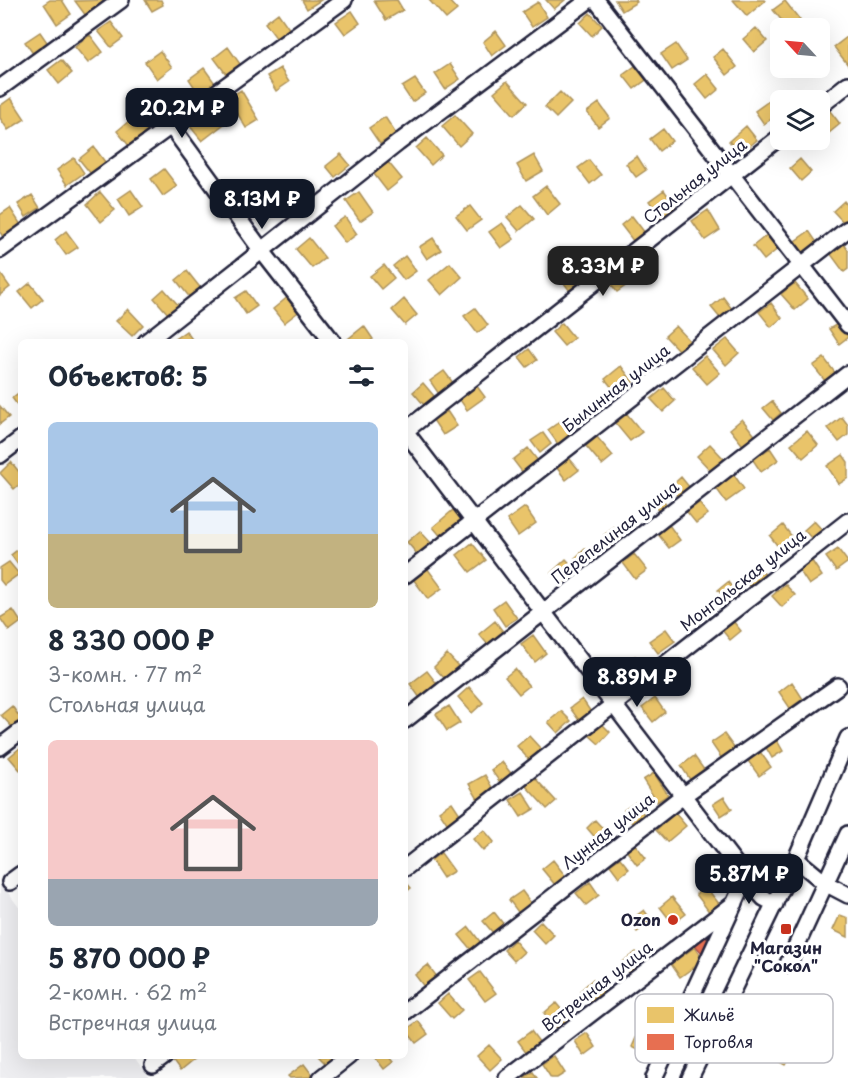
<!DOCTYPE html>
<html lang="ru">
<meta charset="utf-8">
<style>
body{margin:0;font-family:"Playpen Sans",sans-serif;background:#f6f6f7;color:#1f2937;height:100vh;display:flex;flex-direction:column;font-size:22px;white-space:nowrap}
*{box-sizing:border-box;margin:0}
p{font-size:20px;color:#747a83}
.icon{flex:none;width:33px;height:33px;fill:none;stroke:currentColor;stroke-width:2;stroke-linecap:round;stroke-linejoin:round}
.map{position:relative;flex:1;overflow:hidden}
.panel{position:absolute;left:18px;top:339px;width:390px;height:720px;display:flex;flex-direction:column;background:#fff;border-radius:9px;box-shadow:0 6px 24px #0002}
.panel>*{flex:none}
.needle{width:39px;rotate:296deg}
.buttons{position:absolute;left:770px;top:18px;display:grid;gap:12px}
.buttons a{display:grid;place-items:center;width:60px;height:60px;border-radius:9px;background:#fff;box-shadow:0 6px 24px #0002;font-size:30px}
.price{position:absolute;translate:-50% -51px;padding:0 14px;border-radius:12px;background:#111827;color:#fff;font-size:20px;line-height:39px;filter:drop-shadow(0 2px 3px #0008)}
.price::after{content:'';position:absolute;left:50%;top:36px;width:18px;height:14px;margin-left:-9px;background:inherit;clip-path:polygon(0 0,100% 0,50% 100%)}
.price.active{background:#222;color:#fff}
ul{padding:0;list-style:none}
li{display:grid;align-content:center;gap:12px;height:318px;padding:0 30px}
li span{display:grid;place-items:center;height:186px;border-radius:9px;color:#555}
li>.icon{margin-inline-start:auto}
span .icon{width:108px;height:108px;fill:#fffc;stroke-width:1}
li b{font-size:26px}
h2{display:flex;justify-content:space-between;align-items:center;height:72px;padding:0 30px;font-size:26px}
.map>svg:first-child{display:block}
</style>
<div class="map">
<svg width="848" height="1078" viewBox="0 0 848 1078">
<rect width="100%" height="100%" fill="#fff"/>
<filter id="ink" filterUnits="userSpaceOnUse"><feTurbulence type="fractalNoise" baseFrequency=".0167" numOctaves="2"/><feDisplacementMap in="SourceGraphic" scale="12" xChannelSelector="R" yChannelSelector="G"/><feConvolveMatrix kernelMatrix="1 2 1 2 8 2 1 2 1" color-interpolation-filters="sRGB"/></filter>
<g filter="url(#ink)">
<!-- built -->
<path fill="#eeeef1" d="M0 882 21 910V1056H133L150 1078H0Z"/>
<!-- homes -->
<path fill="#e9c46a" stroke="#ad935c" stroke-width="1.5" d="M50 0H62L71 14 57 24 44 4Z
M102 0 104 2 86 16 75 1Z
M145 0H161L163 5 152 11Z
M302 0H321L307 9Z
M397 0 403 10 386 20 374 1Z
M429 0H448L457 10 446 19Z
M546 0H565L554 9Z
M615 0H636L637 2 622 11Z
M733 0H764L765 1 747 16Z
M785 1 800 20 788 28 773 10Z
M538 2 547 17 532 27 522 12Z
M352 11 360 23 345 34 336 22Z
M278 13 290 30 277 39 265 23Z
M590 13 602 26 592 36 580 23Z
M111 22 123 38 111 47 98 31Z
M756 28 767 41 754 52 743 39Z
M496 31 506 45 492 56 483 42Z
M40 32 49 45 34 55 25 42Z
M90 35 103 52 88 63 75 47Z
M847 37 848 38V65L834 47Z
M676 44 687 60 672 70 661 54Z
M228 47 240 64 226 74 214 58Z
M723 49 737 67 727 75 713 57Z
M160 51 172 67 157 79 145 62Z
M61 60 72 73 59 84 48 70Z
M450 64 460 79 445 89 435 74Z
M635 66 646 80 634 89 623 75Z
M204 68 217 86 201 97 189 79Z
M280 68 289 82 276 91 267 76Z
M707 74 719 89 707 99 695 84Z
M415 79 425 93 412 102 402 87Z
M507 81 527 103 514 115 494 92Z
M241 90 259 120 246 128 228 98Z
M560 92 571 103 556 118 545 107Z
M11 98 25 119 8 130 0 118V106Z
M773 98 780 108V113L764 124 755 111Z
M599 103 610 118 598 127 587 112Z
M211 107 224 124 202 141 189 125Z
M830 111 840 124 823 138 819 133V120Z
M455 115 472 134 459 146 442 126Z
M135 116 148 132 130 147 117 131Z
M385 117 396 134 380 144 369 128Z
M746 126 757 140 740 154 729 141Z
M663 129 672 141 659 151 650 139Z
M427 138 442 155 431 165 416 148Z
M94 147 105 162 91 174 79 159Z
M341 154 350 165 335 177 326 166Z
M534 155 543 171 526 181 517 165Z
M637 156 646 170 636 177 626 164Z
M74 158 84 173 67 185 57 170Z
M800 159 811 172 801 181 790 168Z
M589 160 601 175 590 184 578 168Z
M388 162 402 179 387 191 374 174Z
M164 169 177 186 163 196 151 179Z
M546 186 560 204 547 215 533 196Z
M291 187 303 204 287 215 275 197Z
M131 190 143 207 129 216 118 199Z
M664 190 677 209 663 220 649 201Z
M100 192 115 210 101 222 87 204Z
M359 192 373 212 360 221 346 201Z
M32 195 40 208 26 217 18 204Z
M844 201 848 206V221L845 224 833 211Z
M522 205 534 219 519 231 507 217Z
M470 206 481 220 467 230 456 216Z
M10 208 21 225 3 237 0 232V215Z
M708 210 720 230 705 240 692 221Z
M632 216 645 233 634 242 621 225Z
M345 217 357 234 345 243 332 226Z
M502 223 514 239 501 248 489 232Z
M66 231 78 247 66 255 55 240Z
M809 231 818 244 803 254 795 241Z
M768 234 779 248 764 260 753 246Z
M309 238 325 258 312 268 296 249Z
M433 238 441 250 427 259 419 247Z
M843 243 848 250V269L844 272 830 253Z
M405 256 416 271 404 280 393 266Z
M450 263 462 277 442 295 429 280Z
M579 264 589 277 570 291 560 278Z
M384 265 394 278 381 289 370 276Z
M623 270 631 282 617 292 608 280Z
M187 271 202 290 191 299 176 280Z
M0 273 10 287 0 295Z
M30 283 43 299 32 308 19 292Z
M795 283 808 299 795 310 781 294Z
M164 289 179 306 169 315 154 298Z
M246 291 257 306 246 314 235 298Z
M289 296 301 310 284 323 273 309Z
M723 297 732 309 720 318 711 307Z
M404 299 417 315 405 325 392 310Z
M771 303 782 318 771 327 759 312Z
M475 308 488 325 477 333 464 316Z
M128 309 143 325 132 336 116 321Z
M562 323 574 338 564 346 552 332Z
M839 323 848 337 839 344 829 329Z
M364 326 373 339 369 342H350L348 339Z
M676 326 690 341 679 351 665 336Z
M186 331 194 342H175L173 340Z
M727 339 739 353 726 365 713 350Z
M529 349 537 360 527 367 519 357Z
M705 356 720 373 707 384 692 367Z
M824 358 836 374 826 382 813 366Z
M621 366 633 382 618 395 605 379Z
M444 371 454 384 439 394 430 381Z
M423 383 434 396 424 405 413 392Z
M476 385 485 397 467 410 458 397Z
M664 388 675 401 663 412 651 399Z
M21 391V410L12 398Z
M772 401 781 413 773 420 763 408Z
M0 406 9 417 0 424Z
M447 411 457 426 443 435 433 420Z
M627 414 642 432 630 441 615 423Z
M842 417 848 425V435L839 442 828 428Z
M742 419 757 438 745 448 730 429Z
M562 420 572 434 558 444 548 430Z
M807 431 818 445 803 458 791 444Z
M543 433 551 444 540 453 531 441Z
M597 437 613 456 602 465 586 446Z
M710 444 724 459 711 471 697 456Z
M528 448 538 461 523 473 513 460Z
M770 448 778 460 761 472 753 460Z
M843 455 848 462V478L839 484 827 466Z
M569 458 579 470 566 480 557 468Z
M11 462 21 474V483L14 489 0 473Z
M734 475 744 489 726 502 716 488Z
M681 477 690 488 678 497 670 487Z
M659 495 667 505 659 512 651 501Z
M699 503 708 514 696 523 687 512Z
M525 507 536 523 518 536 507 520Z
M453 510 463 522 443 539 433 527Z
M814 521 825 533 815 542 804 530Z
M669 525 680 540 669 548 657 533Z
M783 525 796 542 783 553 770 536Z
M615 527 624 538 612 547 604 535Z
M420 531 431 543 418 555 407 542Z
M472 543 486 560 470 572 457 555Z
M20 548 21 550V569L11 555Z
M585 549 596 561 586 570 575 558Z
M838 549 848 562 836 571 826 557Z
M634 554 647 570 635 579 623 563Z
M566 559 578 572 562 586 551 573Z
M812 561 822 576 809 585 799 570Z
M9 562 19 574 4 585 0 580V568Z
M756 564 767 577 752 589 741 576Z
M427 568 442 588 428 599 413 579Z
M728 582 739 596 729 604 718 590Z
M785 584 795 595 782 607 772 596Z
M504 600 517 618 505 626 493 608Z
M13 610 21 622 9 631 0 618Z
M495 621 505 634 489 646 479 634Z
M733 621 741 631 730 640 722 630Z
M666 629 675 641 658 653 649 641Z
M533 635 546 653 535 662 521 644Z
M447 654 458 666 445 679 434 667Z
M635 656 644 671 630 680 620 665Z
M674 667 686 684 672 694 661 677Z
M515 669 529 686 519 694 505 677Z
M427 671 438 685 420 698 410 684Z
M792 682 803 699 790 708 779 692Z
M469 687 483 703 472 713 458 697Z
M655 698 665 712 653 722 642 708Z
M582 699 593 715 581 723 570 708Z
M12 706 21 719 12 727 1 715Z
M449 706 460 723 447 731 436 714Z
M561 711 571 721 558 733 548 722Z
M601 723 610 732 599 744 589 735Z
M724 734 735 749 722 759 711 743Z
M529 736 541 749 529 760 517 746Z
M775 737 783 751 772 758 764 744Z
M21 747V770H20L9 757Z
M758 749 771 767 759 776 746 758Z
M694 756 705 771 691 781 681 766Z
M502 762 513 776 502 785 491 770Z
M654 773 668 795 657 802 643 780Z
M485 775 494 791 479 801 469 784Z
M534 777 556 801 547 809 525 785Z
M523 792 534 809 521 817 510 800Z
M724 797 732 809 721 816 713 804Z
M452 802 460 814 447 823 439 811Z
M636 802 644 815 632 823 624 810Z
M675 813 686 826 667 842 656 830Z
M595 820 608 834 599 842 587 828Z
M484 830 494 842 483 851 473 839Z
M634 843 646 858 637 865 626 850Z
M441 853 454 871 443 878 431 860Z
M620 858 629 869 619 877 610 865Z
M553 860 567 878 556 886 542 869Z
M405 881 411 888 405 893Z
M590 882 599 895 586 905 576 893Z
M705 886 720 905 710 913 696 894Z
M522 891 533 906 521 916 509 900Z
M672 897 686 914 673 924 660 907Z
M644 910 652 921 637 932 629 921Z
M494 912 505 926 494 934 483 921Z
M840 915 848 918V937L833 930Z
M541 921 554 935 545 944 532 930Z
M469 927 481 943 472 951 459 935Z
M514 940 524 952 514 961 504 950Z
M695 947 704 960 680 977 671 964Z
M636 952 647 965 631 975 622 962Z
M428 965 438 978 425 988 415 975Z
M480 972 496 993 485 1001 469 980Z
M593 979 604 991 591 1003 580 991Z
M448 994 462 1010 452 1019 438 1003Z
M556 1003 571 1021 559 1031 544 1013Z
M644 1020 668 1031 655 1058 632 1047Z
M418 1021 428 1034 416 1043 406 1030Z
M531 1031 540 1043 527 1053 518 1041Z
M587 1033 596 1047 584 1056 575 1041Z
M779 1036 797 1046 786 1065 768 1055Z
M489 1045 502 1059 490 1070 477 1056Z
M177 1056H194L196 1058 180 1071 172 1060Z
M318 1056H337L327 1065Z
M374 1056H388L393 1062 384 1069Z
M554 1056 565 1073 557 1078H551L542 1064Z
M304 1064 314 1077 290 1078 288 1076Z
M533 1072 537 1078H523Z"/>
<!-- shops -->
<path fill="#e76f51" stroke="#ac584a" stroke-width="1.5" d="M707 934 715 943 702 953 694 944Z"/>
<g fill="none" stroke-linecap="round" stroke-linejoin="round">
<defs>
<path id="minor" d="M596 0 848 325
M0 88 121 0
M819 107 848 84
M171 126 262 251 333 342
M0 250 344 0
M146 342 398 143 589 0
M405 431 746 878 654 1078
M405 431 780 137
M0 455 21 439
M405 575 848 229
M405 720 848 374
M0 747 21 731
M796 859 825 883 848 895
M405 868 848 521
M746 878 764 898 775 904
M10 882 21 874
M788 964 848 834
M405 1012 684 795 838 686
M153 1065 165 1056
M321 1078 349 1056
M507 1078 735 903
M690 1078 796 859 848 738"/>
</defs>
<!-- minor casing -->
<use href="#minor" stroke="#22223b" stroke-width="20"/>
<!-- minor -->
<use href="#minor" stroke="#fff" stroke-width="15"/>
</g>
</g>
<!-- markers -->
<g fill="#c8321e" stroke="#fff" stroke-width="2">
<circle cx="673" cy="920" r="6"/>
<rect x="780" y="923" width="12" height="12" rx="3"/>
</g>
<g text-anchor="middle" stroke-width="6" stroke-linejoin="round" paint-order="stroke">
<!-- street labels -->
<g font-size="16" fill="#22223b" stroke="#fff">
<text transform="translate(695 181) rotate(-38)" y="6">Стольная улица</text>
<text transform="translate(616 388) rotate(-38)" y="6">Былинная улица</text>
<text transform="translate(615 532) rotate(-38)" y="6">Перепелиная улица</text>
<text transform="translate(743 580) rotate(-38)" y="6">Монгольская улица</text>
<text transform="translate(608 831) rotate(-38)" y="6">Лунная улица</text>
<text transform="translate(597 986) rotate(-38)" y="6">Встречная улица</text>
</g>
<!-- poi labels -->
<g font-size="16" font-weight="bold" fill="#22223b" stroke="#fff" text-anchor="end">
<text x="661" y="926">Ozon</text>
<text x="786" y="954" text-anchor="middle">Магазин<tspan x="786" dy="18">"Сокол"</tspan></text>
</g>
</g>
<!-- legend -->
<rect x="635" y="994" width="198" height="69" rx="9" fill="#fff" stroke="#bdbdc4" stroke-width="1.5"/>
<rect x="647" y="1007" width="27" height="16" fill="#e9c46a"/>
<rect x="647" y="1034" width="27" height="16" fill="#e76f51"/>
<g font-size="16" fill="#22223b">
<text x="684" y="1021">Жильё</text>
<text x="684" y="1048">Торговля</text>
</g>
</svg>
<div class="buttons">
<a><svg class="needle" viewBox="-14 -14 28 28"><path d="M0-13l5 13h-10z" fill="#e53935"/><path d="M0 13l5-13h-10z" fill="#747a83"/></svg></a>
<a><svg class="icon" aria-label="layers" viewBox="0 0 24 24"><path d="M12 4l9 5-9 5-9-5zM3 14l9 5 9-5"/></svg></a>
</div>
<b class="price" style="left:182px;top:139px">20.2M ₽</b>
<b class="price" style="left:262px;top:230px">8.13M ₽</b>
<b class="price active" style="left:603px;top:297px">8.33M ₽</b>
<b class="price" style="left:637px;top:708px">8.89M ₽</b>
<b class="price" style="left:749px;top:905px">5.87M ₽</b>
<section class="panel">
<h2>Объектов: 5<svg class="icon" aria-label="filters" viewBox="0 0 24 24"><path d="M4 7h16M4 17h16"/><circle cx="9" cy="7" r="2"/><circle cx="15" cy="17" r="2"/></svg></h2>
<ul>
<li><span style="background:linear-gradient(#a9c7e8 60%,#c2b280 0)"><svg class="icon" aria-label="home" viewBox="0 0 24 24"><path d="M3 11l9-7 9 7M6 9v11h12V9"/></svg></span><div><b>8 330 000 ₽</b><p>3-комн. · 77 m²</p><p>Стольная улица</p></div></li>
<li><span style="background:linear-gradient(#f6c9c9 75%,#9aa5b1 0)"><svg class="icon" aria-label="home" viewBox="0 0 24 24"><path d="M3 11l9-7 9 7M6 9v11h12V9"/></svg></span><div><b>5 870 000 ₽</b><p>2-комн. · 62 m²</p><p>Встречная улица</p></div></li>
</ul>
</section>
</div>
